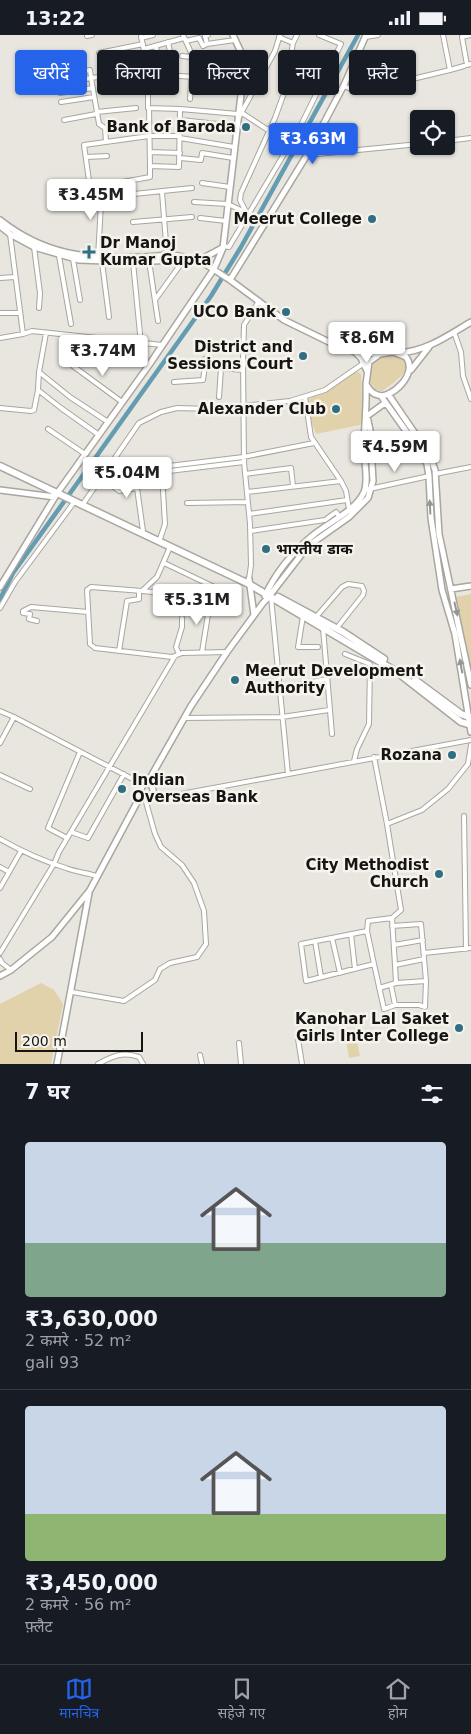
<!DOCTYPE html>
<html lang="hi">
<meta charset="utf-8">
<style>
body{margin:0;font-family:"DejaVu Sans","Noto Sans Devanagari",sans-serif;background:#20242c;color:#f1f3f6;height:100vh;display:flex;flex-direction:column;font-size:19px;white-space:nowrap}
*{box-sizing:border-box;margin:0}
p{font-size:16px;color:#9ea1a6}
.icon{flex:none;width:28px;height:28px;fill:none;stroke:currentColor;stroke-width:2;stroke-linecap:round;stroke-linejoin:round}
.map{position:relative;height:1029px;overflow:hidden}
.panel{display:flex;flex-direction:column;background:#171b24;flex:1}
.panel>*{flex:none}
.hud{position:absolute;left:15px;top:15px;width:441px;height:45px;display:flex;gap:10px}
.fabs{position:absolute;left:410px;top:75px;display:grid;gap:10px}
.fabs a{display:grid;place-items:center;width:45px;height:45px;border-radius:5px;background:#171b24;box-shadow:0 1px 4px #0004;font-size:25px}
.scale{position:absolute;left:15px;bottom:12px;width:128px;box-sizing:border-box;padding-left:5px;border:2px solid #161513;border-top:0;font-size:14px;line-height:18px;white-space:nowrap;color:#161513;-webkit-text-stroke:4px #f5f3ec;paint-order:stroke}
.price{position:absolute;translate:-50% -42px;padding:0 11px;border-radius:5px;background:#fff;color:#222;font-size:16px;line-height:32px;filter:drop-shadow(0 1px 2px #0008)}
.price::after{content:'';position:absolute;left:50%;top:30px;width:15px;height:11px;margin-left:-8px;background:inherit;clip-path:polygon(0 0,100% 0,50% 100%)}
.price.current{background:#2563eb;color:#fff}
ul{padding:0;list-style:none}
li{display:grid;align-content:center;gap:10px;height:265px;padding:0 25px}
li+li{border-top:1px solid #363941}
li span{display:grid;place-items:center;height:155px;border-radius:5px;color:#555}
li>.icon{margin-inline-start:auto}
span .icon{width:90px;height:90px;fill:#fffc;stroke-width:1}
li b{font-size:21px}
h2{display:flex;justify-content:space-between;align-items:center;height:60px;padding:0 25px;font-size:21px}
.chip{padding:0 18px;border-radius:5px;background:#171b24;box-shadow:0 1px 4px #0004;font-size:18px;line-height:45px}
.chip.current{background:#2563eb;color:#fff}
.status{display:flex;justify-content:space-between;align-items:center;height:35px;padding:0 25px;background:#171b24;direction:ltr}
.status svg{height:14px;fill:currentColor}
.dock{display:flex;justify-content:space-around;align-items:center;height:70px;border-top:1px solid #363941;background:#171b24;font-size:14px;color:#9ea1a6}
.dock a{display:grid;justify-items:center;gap:2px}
.dock .current{color:#2563eb}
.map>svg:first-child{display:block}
</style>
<div class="status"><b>13:22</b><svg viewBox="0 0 49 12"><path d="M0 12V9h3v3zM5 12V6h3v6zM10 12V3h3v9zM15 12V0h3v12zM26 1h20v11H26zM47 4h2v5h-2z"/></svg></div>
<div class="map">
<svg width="471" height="1029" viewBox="0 0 471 1029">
<rect width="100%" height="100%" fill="#e8e6df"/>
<!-- green -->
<path fill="#e1d2ac" d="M392 319C424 328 395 347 382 356L376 355 370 347V330L382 322Z
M356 336 361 339 363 384 360 390 316 399 312 388 308 364 332 352Z
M471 559V639L456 562Z
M41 948 54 955 63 969 51 1029H0V969Z
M356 1003 360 1021 349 1023 346 1005Z"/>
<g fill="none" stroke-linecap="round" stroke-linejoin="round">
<!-- canal -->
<path stroke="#649cb2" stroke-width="4.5" d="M0 564 13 538 211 261 241 212 358 0"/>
<defs>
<path id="minor" d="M141 0 148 39V73L180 74 179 132 150 131 149 73
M183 0 193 22 190 64
M208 0 205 1 207 9 235 5
M443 0 450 35 464 31
M471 0 462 2 467 30 471 29
M87 1 92 0
M279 2 293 8
M365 2 378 0
M141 3 153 0
M186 6 199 3 203 11 207 9
M168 7 171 21
M156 11 158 23
M144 14 184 3
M99 18 143 9
M182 21 245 28
M148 39 242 45
M58 41 90 35 91 43 148 36
M59 49 91 43 97 77 136 73
M344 51 358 57 450 35
M60 58 93 53
M61 67 94 62
M180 74 238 79
M242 78 268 95
M239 82 275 16 280 0
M64 85 96 79 97 77 99 89 105 93 106 107
M181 85 236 91
M317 100 300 92 341 9 319 0
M180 103 234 112
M446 106 471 103
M150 117 180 118
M307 120 419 109
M86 122 107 121
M180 123 201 125 202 118 233 123
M150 131V142L90 153 84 110 149 101H180
M202 148 230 152
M162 157 167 221
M124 160 192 153
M194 167 228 169 245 177
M246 177 240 165 241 158 275 83 284 58 293 8 297 0
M200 183 226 186
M133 187 192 182
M223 211 229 212 300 92
M34 212 40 258 39 273
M59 221 71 289
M98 222 102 151
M73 224 80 265
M149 226 158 286
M102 227 109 282
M133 227 141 309
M0 243 15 242
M155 265 183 226
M0 278H20
M454 297 461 317 463 341 471 364
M46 298 39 337 38 355 61 373 99 400
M23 299 32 296 162 310
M0 303 23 299 10 199
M205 324V331L242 335
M73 331 122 367
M39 337 70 362 108 387
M174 347 203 345 205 331
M219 362 221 333
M305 362 311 402 341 446 346 456 349 474
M0 373 31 376 34 375 38 355
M48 394 85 419
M244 427 169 436V431L243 422 314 408
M245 439 291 433 293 451
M435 439 471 432
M101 442 119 456 137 453 143 496
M365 455 429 441
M247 457 341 446
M187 468 248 467
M83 469 139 388 161 377 177 373 211 374 290 366 325 355 364 328
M249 479 347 465
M251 496 325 485 336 477 339 481
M160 504 165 489 162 439 169 436
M170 512 157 542 142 556 91 552 87 555 90 609 95 613 172 622 182 618 227 617
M249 544 251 530 250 489 244 427 243 325 244 290 259 266
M142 556 225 564 227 558 164 528
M271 562 288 739
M0 573 15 547 75 466
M303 581 298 612H318
M316 582 342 552 348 549 362 551 364 556 363 560 336 594
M37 586 29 584 30 579 23 578V576L31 572 88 577
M323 593 332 699
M119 616 127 566 139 564V556
M202 617 210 567 208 563
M179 619 176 612 182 592V583
M345 619 370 629 369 689 357 714 354 726
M280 654 326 644
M0 676 14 682
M184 683 282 682 329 675
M0 708 14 682 144 750
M374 722 387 789
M0 740 30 754
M152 758 165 762 471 705
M464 781 466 914
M71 797 88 803 124 739
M67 803 48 793 80 717
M0 804C21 816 43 826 66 833 76 837 87 838 97 841
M0 832 9 837
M0 853 21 816
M367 896 374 929 306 946 301 909 367 896 368 886 392 883
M351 899 355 934
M332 903 340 938
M315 906 321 942
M394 910 423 905
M0 918 54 829 59 817 175 621
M424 918 471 913
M0 924 2 928 11 935
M424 924 395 930 392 883 401 875 387 789 422 775 448 754 468 729 471 710
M374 929 384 974 395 970
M396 948 426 946
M391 950 395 970H419L425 972 426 946 421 889 392 891
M379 953 396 948 395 930
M72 957 124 966 155 945 160 934 170 928 197 922 206 909 204 876 194 848 182 830 161 812 155 799 144 760
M298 1004 302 1029
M239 1008 241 1029
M200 1020 202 1029
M98 1029C113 1021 123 1016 139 1022L143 1029"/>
<path id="tertiary" d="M0 185C44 220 88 225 142 222 156 222 175 217 188 224
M0 191 10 199 34 212 79 225 133 227 193 224 202 227 230 245 284 285 333 309 356 317 380 319 393 317 406 322C419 339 390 365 378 360 372 359 369 354 366 349L369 327 380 319
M198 226 222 213
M230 245 307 120 345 48 366 0
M356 318 361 323 367 336
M399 318C427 316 447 301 471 287
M411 335 429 312
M388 359 429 419 435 435 439 499 471 650
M381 361 416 410 427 429 429 441 431 483 442 555 455 599 471 697
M0 455 55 462
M249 544 254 580
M0 552 58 457 149 330 214 234 223 213 245 26 233 0
M451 554 471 551
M265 561C275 539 293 517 312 501 327 488 356 476 364 457 369 445 364 427 364 415 364 393 367 371 366 349
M148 749 149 745 191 671 227 617 263 568 267 564 308 511 349 482 368 463 373 446 370 395 367 381 385 368
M141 755a6 6 0 1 1 12 0a6 6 0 1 1-12 0Z
M0 941 11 935 52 902 90 855 142 758
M57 1029 89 858"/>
<path id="primary" d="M0 431 249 549 397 637 461 687 471 690
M278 562 343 597 384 624
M415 645 461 679 471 683"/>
</defs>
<!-- minor casing -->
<use href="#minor" stroke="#a8a69f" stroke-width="6"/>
<!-- tertiary casing -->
<use href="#tertiary" stroke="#a8a69f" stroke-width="8"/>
<!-- primary casing -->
<use href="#primary" stroke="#a8a69f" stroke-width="9"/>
<!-- minor -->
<use href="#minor" stroke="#fff" stroke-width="4"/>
<!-- tertiary -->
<use href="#tertiary" stroke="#fff" stroke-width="5"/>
<!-- primary -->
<use href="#primary" stroke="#fff" stroke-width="6"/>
</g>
<!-- one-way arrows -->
<defs><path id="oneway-solid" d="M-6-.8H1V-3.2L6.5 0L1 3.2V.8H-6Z" transform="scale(1.25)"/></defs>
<g fill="#969695">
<use href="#oneway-solid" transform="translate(430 472) rotate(-93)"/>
<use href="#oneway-solid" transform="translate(456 574) rotate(77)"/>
<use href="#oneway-solid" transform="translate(461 631) rotate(-100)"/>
</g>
<!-- markers -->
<g fill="#2f6e83" stroke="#f5f3ec" stroke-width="2">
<circle cx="246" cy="92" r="5"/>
<circle cx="372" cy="184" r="5"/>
<path d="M86.5 209.5h5v5h5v5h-5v5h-5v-5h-5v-5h5z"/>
<circle cx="286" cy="277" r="5"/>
<circle cx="303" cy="321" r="5"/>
<circle cx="336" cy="374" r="5"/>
<circle cx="266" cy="514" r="5"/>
<circle cx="235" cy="645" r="5"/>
<circle cx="452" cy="720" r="5"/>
<circle cx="122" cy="754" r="5"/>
<circle cx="439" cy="839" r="5"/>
<circle cx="459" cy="993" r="5"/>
</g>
<g text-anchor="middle" stroke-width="5" stroke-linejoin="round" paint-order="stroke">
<!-- poi labels -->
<g font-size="15" font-weight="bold" fill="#161513" stroke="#f5f3ec" text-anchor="end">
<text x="236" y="97">Bank of Baroda</text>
<text x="362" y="189">Meerut College</text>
<text x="100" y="213" text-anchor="start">Dr Manoj<tspan x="100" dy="17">Kumar Gupta</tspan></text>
<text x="276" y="282">UCO Bank</text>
<text x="293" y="317">District and<tspan x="293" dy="17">Sessions Court</tspan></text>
<text x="326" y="379">Alexander Club</text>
<text x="276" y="519" text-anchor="start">भारतीय डाक</text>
<text x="245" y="641" text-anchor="start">Meerut Development<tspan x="245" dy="17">Authority</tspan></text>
<text x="442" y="725">Rozana</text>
<text x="132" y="750" text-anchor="start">Indian<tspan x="132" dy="17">Overseas Bank</tspan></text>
<text x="429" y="835">City Methodist<tspan x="429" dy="17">Church</tspan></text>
<text x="449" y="989">Kanohar Lal Saket<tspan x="449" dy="17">Girls Inter College</tspan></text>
</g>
</g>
</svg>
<div class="fabs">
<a><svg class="icon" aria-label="locate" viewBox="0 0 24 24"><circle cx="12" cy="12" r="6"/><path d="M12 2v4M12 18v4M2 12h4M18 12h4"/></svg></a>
</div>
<div class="scale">200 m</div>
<b class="price current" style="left:313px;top:130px">₹3.63M</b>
<b class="price" style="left:91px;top:186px">₹3.45M</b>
<b class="price" style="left:367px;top:329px">₹8.6M</b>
<b class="price" style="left:103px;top:342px">₹3.74M</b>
<b class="price" style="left:395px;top:438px">₹4.59M</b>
<b class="price" style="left:127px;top:464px">₹5.04M</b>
<b class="price" style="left:197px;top:591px">₹5.31M</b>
<div class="hud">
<a class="chip current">खरीदें</a>
<a class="chip">किराया</a>
<a class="chip">फ़िल्टर</a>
<a class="chip">नया</a>
<a class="chip">फ़्लैट</a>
</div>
</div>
<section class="panel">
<h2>7 घर<svg class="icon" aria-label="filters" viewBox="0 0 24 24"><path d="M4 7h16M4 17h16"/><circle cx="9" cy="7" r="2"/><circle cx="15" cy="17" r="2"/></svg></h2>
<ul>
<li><span style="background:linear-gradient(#c9d6e8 65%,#7fa58c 0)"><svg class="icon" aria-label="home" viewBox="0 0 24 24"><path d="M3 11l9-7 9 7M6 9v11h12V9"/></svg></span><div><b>₹3,630,000</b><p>2 कमरे · 52 m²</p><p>gali 93</p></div></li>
<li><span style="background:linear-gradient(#c9d6e8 70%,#8fb573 0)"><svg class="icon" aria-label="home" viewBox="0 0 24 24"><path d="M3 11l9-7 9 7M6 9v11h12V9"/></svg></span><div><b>₹3,450,000</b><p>2 कमरे · 56 m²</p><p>फ़्लैट</p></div></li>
</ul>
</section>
<nav class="dock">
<a class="current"><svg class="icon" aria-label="map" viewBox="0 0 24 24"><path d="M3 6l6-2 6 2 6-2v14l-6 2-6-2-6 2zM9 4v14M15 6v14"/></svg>मानचित्र</a>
<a><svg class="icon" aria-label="saved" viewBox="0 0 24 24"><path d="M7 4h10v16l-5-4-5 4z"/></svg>सहेजे गए</a>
<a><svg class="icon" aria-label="home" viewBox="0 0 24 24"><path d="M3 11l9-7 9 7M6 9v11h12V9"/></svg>होम</a>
</nav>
